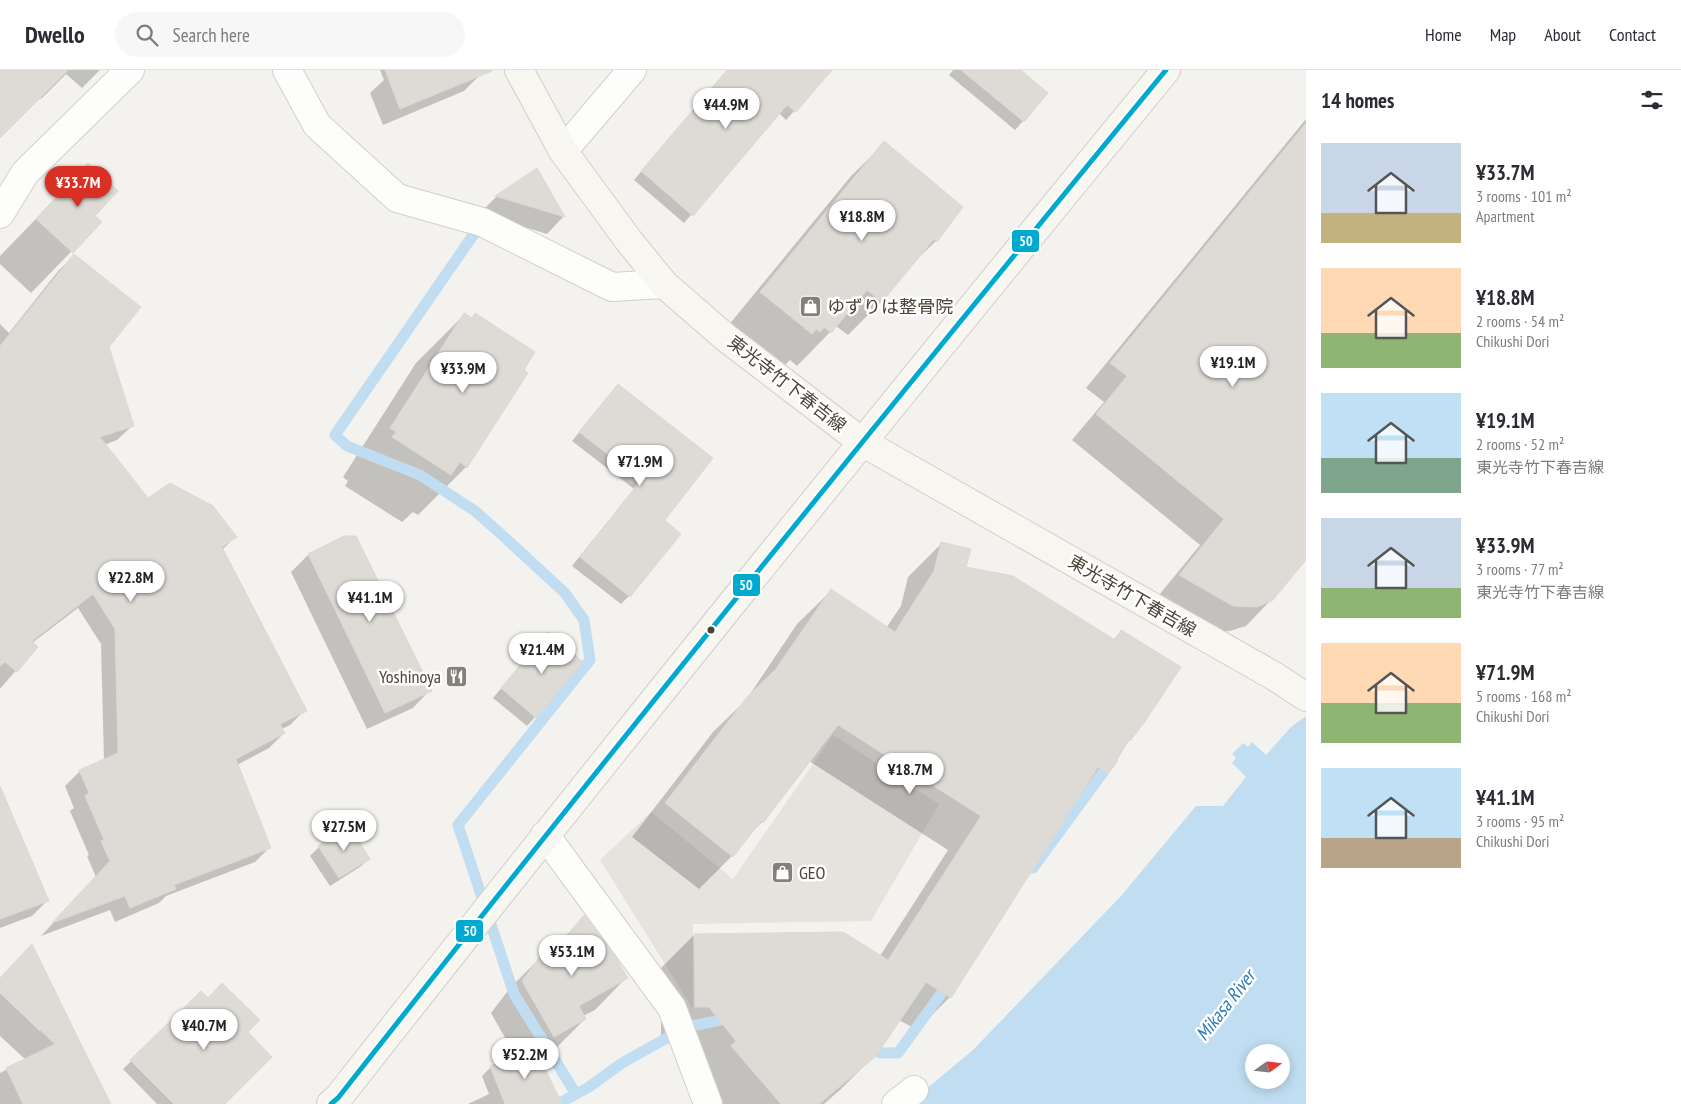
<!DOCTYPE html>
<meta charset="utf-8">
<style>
body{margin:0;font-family:"PT Sans Narrow","Noto Sans JP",sans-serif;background:#f7f7f7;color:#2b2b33;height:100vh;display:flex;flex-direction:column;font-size:19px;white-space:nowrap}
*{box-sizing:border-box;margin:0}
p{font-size:16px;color:#7c7c81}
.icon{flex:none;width:28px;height:28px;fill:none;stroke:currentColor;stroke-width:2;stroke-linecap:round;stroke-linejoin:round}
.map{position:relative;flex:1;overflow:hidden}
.drawer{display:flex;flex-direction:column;background:#fff;width:375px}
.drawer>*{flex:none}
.needle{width:32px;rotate:75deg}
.buttons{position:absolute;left:1245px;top:974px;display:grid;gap:10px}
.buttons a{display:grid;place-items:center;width:45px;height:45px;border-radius:50%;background:#fff;box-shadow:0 2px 12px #0003;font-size:25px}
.price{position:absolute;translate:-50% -42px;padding:0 11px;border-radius:18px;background:#fff;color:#222;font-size:16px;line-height:32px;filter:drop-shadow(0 1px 2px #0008)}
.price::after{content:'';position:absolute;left:50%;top:30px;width:15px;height:11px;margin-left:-8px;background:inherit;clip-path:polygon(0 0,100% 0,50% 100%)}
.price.selected{background:#d93025;color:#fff}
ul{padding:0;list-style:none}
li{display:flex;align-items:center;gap:15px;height:125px;padding:0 15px}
li span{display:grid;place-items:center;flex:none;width:140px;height:100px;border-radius:0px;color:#555}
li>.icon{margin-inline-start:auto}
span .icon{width:60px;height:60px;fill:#fffc;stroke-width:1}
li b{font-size:21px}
h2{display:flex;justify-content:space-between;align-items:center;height:60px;padding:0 15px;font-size:21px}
header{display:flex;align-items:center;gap:30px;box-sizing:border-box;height:70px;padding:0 25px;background:#fff;border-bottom:1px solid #e1e1e2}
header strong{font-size:24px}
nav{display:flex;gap:28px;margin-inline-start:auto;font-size:18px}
.search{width:350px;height:45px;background:#f7f7f7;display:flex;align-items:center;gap:12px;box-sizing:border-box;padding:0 18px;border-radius:28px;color:#7c7c81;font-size:19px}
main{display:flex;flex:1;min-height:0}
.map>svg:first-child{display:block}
</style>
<header>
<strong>Dwello</strong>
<div class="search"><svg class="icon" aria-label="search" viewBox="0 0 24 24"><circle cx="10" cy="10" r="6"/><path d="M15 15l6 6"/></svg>Search here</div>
<nav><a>Home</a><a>Map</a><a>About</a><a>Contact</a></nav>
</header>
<main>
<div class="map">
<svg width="1306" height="1034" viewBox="0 0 1306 1034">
<rect width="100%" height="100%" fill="#f4f2ee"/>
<!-- parking -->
<path fill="#e6e3df" d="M833 665 939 734 871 851 693 854V939L600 790 651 742 733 809Z"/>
<!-- water -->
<path fill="#c0ddf1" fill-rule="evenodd" d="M1306 646V1034H908L973 980 1121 826 1196 736H1223L1246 707 1232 693 1236 688 1232 684 1243 673 1248 677 1252 672 1266 685 1291 657ZM1254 982H1281V1010H1254Z"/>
<!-- shadow -->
<path fill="#0003" d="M0 0H100L82 18 66 4 41 29 39 27 0 67Z
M380 0H480L481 4 464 21 383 55 370 23 384 10Z
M728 0H807L821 11 786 50 779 43 684 153 634 110Z
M953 0H1019L1023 51 1015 60 949 5Z
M1306 49V488L1271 530 1246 556 1230 561H1208L1155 530 1200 475 1072 370 1104 332 1086 318Z
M885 73 936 171 907 199 881 232 848 265 836 256 797 296 790 290 785 295 782 292 777 297 727 257 851 106Z
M88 95 94 146 100 152 31 223 0 194V186Z
M537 100 563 147 547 164 480 143 496 127Z
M74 186 107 276 132 356 117 370 104 375 148 429 235 467 222 480 305 640 290 655 282 659 284 663 269 678 237 695 270 777 255 792 166 826 159 833 115 852 110 840 41 866 96 807 87 786 89 785 70 741 74 738 65 716 80 701 104 691 101 574 78 538 32 573 36 577 0 619V254L9 263 59 200Z
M464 245 471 249 475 245 466 397 418 445 413 442 402 452 345 416 348 411 343 407 416 293Z
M618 315 663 451 629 526 621 534 572 496 634 419 572 371Z
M345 468 430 620 413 638 367 659 291 502 308 485Z
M941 474 964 498 1113 570 1122 561 1129 670 1107 703 1072 736 950 927 917 960 899 950 875 985 841 1019 824 1034H719L676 970H661V898L694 865 880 886 948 780 809 691 762 752 750 764 732 786 699 819 632 767 713 662 746 630 797 554 831 521 886 558 901 536 908 507Z
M540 572 535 647 527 656 493 628Z
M0 717 47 831 32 846 0 858Z
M348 758 369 789 360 797 330 816 310 786 319 777Z
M584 847 626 908 595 940 583 946 585 949 553 981 539 989 555 1034H468L489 1024 482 1006 490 998 516 987 491 943 510 918 542 886 549 883Z
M0 909 110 1034H0V1003L26 990 0 966V923L40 961V957L0 920Z
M201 923 246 962 223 1034H157L123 999Z"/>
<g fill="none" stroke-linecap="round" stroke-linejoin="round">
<!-- stream -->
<path stroke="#c0ddf1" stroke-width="11" d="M466 154 476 161 335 365 347 376 420 405 475 441 502 465 565 523 584 550 590 590 458 755 514 924 576 1024
M1033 798 1112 690
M866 975 880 983H898L951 910
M558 1034 589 1017 622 993 665 969 692 956 734 947"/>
</g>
<!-- building -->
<path fill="#dedbd6" stroke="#dcd9d4" d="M0 0H68L0 68Z
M385 0H492V1L400 39Z
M727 0H832L796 42 787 35 693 146 641 101Z
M961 0H1021L1048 23 1024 52Z
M1306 53V490L1272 531 1256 537 1233 536 1179 505 1224 449 1096 344 1127 306 1110 293Z
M884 71 963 137 937 172 934 169 882 232 867 220 831 263 824 257 820 262 816 259 812 264 760 222Z
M88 93 118 121 95 146 102 152 73 183 36 149Z
M537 98 565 147 495 126Z
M74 184 141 237 109 277 134 356 100 367 148 428 170 413 213 436 237 467 222 477 307 641 280 654 285 663 236 689 271 778 174 815 176 819 130 838 125 826 52 853 110 791 101 771 104 770 85 726 89 723 79 700 118 683 115 559 93 524 32 571 38 577 17 602 5 592 0 596V276Z
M464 243 472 248 475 243 535 282 524 300 528 303 467 398 460 392 451 405 392 367 396 362 390 358Z
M618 314 713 388 665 450 681 464 630 527 580 487 641 410 579 362Z
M344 466H356L432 621 385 643 308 484Z
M941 472 971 479 966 497 1013 506 1115 570 1121 560 1181 597 1146 650 1130 671 1129 670 1108 704 1098 697 951 928 926 912 876 986 819 1034H781L731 976 736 971 709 937H695L694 864 843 862 888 890 981 746 838 655 763 753 761 751 733 787 665 733 747 627 775 600 831 519 895 562 934 501Z
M548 562 583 592 536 648 501 618Z
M0 716 49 831 0 849Z
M349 756 370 789 339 808 318 776Z
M584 845 616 888 628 908 579 936 586 949 554 967 522 911 541 885 557 878Z
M32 874 84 980 111 1034H23L6 998 55 974 0 922V908Z
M222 913 260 950 248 962 272 987 225 1034H174L130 990 201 921 208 928Z
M535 978 562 1034H505L490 996Z"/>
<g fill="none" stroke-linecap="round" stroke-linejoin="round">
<defs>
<path id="street" d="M287 0 317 55 397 128 482 152 612 217 664 214
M563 81 632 0
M0 144 25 103 130 0
M545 765 672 938 708 1034
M896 1034 914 1020"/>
<path id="secondary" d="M519 0 563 81 629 171 664 214 725 267 862 372 1274 606 1306 627
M331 1034 338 1028C610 682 887 340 1166 0"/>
</defs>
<!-- street casing -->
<use href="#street" stroke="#d2d0cb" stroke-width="30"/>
<!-- secondary casing -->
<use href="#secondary" stroke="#d3cfc5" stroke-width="30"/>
<!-- street -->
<use href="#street" stroke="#fdfdfc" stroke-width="28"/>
<!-- secondary -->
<use href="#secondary" stroke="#f7f6f1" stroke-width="28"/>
<defs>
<path id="bus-1" d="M331 1034 338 1028C610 682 887 340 1166 0"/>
</defs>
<!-- bus-1 casing -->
<use href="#bus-1" stroke="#fff" stroke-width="9"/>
<!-- bus-1 -->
<use href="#bus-1" stroke="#00a9ce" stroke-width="5"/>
</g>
<!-- icons -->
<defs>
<symbol id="shop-square" viewBox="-11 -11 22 22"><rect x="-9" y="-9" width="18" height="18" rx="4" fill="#868178" stroke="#fff"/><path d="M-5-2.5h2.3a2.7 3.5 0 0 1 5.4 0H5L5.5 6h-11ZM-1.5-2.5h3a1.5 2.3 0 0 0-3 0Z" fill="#fff"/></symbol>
<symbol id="restaurant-square" viewBox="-11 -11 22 22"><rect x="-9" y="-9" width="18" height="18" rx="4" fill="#868178" stroke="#fff"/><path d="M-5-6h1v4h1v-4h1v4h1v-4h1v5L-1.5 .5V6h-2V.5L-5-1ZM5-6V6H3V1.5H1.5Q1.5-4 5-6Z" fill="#fff"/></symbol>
</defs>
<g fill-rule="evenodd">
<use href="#shop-square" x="798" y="224" width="25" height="25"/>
<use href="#restaurant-square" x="444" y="594" width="25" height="25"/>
<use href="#shop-square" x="770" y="790" width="25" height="25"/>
</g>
<!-- markers -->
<circle fill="#4b4439" stroke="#fff" stroke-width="2" cx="711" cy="560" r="4.5"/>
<g text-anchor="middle" stroke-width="5" stroke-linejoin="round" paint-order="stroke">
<!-- poi labels -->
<g font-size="18" fill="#4b4439" stroke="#fff" text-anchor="start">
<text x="827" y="243">ゆずりは整骨院</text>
<text x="441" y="613" text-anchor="end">Yoshinoya</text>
<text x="799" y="809">GEO</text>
</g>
<!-- street labels -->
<g font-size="18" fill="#4b4439" stroke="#fff">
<text transform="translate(787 314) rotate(38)" y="6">東光寺竹下春吉線</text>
<text transform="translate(1132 526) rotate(30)" y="6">東光寺竹下春吉線</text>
</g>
<!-- water labels -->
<g font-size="19" font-style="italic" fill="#2e7ab2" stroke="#fff">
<text transform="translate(1225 935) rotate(-52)" y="7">Mikasa River</text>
</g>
</g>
<g stroke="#fff" stroke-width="2">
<rect x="1011" y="159" width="29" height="24" rx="5" fill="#00a9ce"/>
<rect x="732" y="503" width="29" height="24" rx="5" fill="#00a9ce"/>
<rect x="455" y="849" width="29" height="24" rx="5" fill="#00a9ce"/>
</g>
<g font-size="14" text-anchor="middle" font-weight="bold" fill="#fff">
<text x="1026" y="176">50</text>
<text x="746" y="520">50</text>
<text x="470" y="866">50</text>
</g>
</svg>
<div class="buttons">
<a><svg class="needle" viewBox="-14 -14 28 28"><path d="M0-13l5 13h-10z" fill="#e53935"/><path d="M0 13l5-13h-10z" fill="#7c7c81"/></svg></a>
</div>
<b class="price" style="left:726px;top:60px">¥44.9M</b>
<b class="price selected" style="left:78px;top:138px">¥33.7M</b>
<b class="price" style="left:862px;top:172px">¥18.8M</b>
<b class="price" style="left:1233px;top:318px">¥19.1M</b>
<b class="price" style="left:463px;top:324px">¥33.9M</b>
<b class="price" style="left:640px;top:417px">¥71.9M</b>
<b class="price" style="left:131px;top:533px">¥22.8M</b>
<b class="price" style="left:370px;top:553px">¥41.1M</b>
<b class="price" style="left:542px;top:605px">¥21.4M</b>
<b class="price" style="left:910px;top:725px">¥18.7M</b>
<b class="price" style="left:344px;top:782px">¥27.5M</b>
<b class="price" style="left:572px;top:907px">¥53.1M</b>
<b class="price" style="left:204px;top:981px">¥40.7M</b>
<b class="price" style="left:525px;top:1010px">¥52.2M</b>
</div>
<section class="drawer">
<h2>14 homes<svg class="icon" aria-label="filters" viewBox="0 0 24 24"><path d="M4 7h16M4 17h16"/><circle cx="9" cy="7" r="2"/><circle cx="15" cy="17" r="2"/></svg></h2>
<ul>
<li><span style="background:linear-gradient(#c9d6e8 70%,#c2b280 0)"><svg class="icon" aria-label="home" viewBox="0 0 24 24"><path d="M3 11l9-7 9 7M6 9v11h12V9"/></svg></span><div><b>¥33.7M</b><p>3 rooms · 101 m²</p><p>Apartment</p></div></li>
<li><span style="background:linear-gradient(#ffd9b3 65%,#8fb573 0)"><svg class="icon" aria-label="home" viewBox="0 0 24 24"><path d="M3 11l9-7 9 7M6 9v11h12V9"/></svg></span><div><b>¥18.8M</b><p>2 rooms · 54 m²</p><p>Chikushi Dori</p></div></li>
<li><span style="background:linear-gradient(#bfe0f5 65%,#7fa58c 0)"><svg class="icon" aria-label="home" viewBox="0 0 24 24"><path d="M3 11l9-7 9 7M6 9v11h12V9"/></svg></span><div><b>¥19.1M</b><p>2 rooms · 52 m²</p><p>東光寺竹下春吉線</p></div></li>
<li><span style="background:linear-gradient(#c9d6e8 70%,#8fb573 0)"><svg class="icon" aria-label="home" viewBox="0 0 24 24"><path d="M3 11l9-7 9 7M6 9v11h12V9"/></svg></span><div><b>¥33.9M</b><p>3 rooms · 77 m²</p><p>東光寺竹下春吉線</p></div></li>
<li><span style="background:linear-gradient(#ffd9b3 60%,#8fb573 0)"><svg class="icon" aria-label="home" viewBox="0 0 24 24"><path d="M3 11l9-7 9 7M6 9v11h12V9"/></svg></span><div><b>¥71.9M</b><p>5 rooms · 168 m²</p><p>Chikushi Dori</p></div></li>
<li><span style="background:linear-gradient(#bfe0f5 70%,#b9a48a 0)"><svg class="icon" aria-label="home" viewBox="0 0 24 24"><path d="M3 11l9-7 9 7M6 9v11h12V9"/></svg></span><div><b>¥41.1M</b><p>3 rooms · 95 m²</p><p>Chikushi Dori</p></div></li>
</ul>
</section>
</main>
